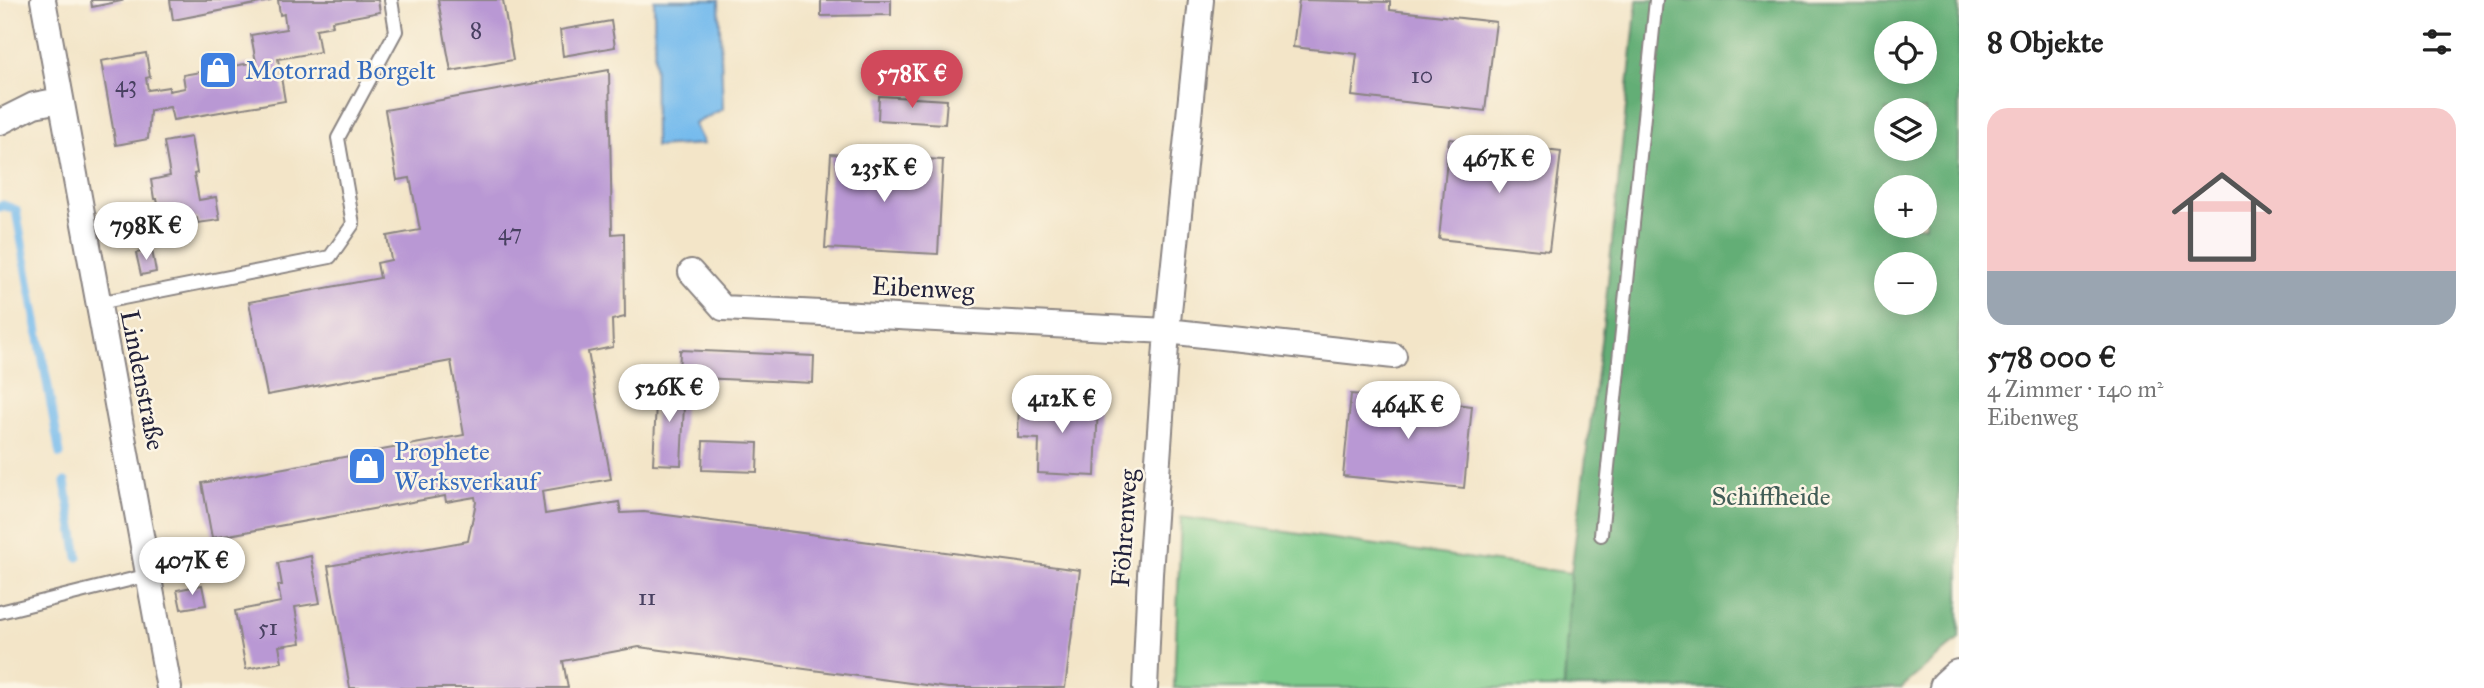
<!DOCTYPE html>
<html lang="de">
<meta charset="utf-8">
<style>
body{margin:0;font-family:"IM FELL Great Primer",serif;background:#f2f2f2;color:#222;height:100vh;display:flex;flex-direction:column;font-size:26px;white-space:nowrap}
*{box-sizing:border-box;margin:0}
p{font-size:23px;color:#767676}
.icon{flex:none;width:38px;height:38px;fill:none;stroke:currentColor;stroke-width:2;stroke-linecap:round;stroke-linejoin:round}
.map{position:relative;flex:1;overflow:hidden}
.side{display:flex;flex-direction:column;background:#fff;width:525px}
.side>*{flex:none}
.buttons{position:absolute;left:1874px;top:21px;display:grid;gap:14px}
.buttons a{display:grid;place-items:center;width:63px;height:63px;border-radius:50%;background:#fff;box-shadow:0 4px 18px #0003;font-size:35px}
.price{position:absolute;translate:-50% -60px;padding:0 16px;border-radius:24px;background:#fff;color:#222;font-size:23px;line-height:46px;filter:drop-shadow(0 2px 4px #0008)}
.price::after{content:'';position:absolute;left:50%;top:42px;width:21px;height:16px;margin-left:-10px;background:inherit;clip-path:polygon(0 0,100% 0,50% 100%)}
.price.selected{background:#d1495b;color:#fff}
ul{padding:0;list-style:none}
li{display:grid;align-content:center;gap:14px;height:371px;padding:0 28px}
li+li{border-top:2px solid #e0e0e0}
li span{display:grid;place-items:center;height:217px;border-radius:21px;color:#555}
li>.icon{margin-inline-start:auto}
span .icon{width:126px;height:126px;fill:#fffc;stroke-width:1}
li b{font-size:30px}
h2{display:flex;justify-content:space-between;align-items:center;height:84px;padding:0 28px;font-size:30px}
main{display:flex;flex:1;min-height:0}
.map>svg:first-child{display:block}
</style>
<main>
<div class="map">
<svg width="1959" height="688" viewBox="0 0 1959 688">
<rect width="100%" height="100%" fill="#fcf5e5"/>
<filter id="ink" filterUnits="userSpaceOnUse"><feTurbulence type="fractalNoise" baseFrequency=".0143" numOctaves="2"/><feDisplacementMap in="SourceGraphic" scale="14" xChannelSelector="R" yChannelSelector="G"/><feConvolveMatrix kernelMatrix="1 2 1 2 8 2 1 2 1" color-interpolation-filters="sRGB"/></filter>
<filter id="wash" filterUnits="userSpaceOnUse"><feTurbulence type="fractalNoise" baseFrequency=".00686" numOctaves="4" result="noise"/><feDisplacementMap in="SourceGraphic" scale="28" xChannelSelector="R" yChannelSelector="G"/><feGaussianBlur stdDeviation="1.57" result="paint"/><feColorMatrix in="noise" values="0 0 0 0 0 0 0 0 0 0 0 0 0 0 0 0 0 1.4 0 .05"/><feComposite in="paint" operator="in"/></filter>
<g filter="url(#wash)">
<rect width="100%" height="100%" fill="#f3e5c8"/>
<!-- green -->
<path fill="#7bca8a" stroke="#4e7662" stroke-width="2" d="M1181 517 1571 573 1564 688H1174Z"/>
<!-- forest -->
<path fill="#64ae76" stroke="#436858" stroke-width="2" fill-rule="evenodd" d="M1637 0H1959V639L1901 688H1564L1571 573 1605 310ZM1886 33H1925V72H1886ZM1886 110H1925V149H1886ZM1886 187H1925V226H1886ZM1886 264H1925V303H1886Z"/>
<!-- water -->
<path fill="#76bbed" stroke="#4c6e94" stroke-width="2" d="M654 0H719L723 109 694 124 704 144 655 147Z"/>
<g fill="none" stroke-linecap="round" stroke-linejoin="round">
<!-- stream -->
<path stroke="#76bbed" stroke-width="9" d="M0 207 3 205 16 210 60 454
M65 482 78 557"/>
</g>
<g id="blocks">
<!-- building -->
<path fill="#b998d4" d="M91 0H121L122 1 92 7Z
M170 0H271V1L173 20Z
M278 0H378L380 12 332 21 333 26 316 29 320 52 278 59 285 101 173 120 170 107 152 110 150 111 148 139 116 145 101 61 146 53 150 77 146 78 148 90 169 87V91L185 88 183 75 206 71 204 60 227 56 228 67 256 62 251 35 286 29 284 14 280 15Z
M438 0H503L513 60 451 71Z
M821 0H891V15L821 16Z
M1299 0 1390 2V10L1496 22 1485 111 1352 96 1357 54 1293 47Z
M611 21 615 47 563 56 560 30Z
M609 70 612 234 624 233 625 317 612 320 613 347 588 352 611 479 542 491 545 514 619 502 621 513 644 512 1080 570 1065 688H948L639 647 563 661 568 688H350L328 566 468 541 476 502 475 497 446 502 445 496 212 538 202 483 464 435 451 361 267 395 249 302 380 278 377 263 391 260 387 236 420 230 410 178 397 180 385 110Z
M879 96 947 100 945 124 878 120Z
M191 137 197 173 194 174 199 200 216 197 220 220 198 223 197 218 162 223 157 199H154L151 180 170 176 164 142Z
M1449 139 1561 152 1549 251 1439 239Z
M831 154 943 160 938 254 825 248Z
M152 250 156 272 141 275 136 253Z
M680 350 814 356 813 383 679 377Z
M657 383 685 385 681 465 653 464Z
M1351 394 1472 406 1464 488 1343 476Z
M1019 400 1098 404 1095 476 1038 473 1039 439 1018 438Z
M703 441 758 443 757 472 702 470Z
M311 556 320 603 295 607 301 643 279 646 282 662 246 669 235 611 281 602 278 585H282L278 563Z
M202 585 206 605 181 609 177 590Z"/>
</g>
</g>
<g filter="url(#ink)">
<use href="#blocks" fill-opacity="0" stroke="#8a8482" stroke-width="2"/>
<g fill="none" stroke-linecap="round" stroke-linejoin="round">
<defs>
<path id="service" d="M98 303 330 257 353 224 338 138 396 31 391 0
M1601 535 1656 0
M0 612 149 575"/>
<path id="minor" d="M43 0 169 688
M0 122 34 105 60 100
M691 272 723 308 1167 331 1394 356
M1145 688 1150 574 1167 331 1201 0"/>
<path id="motorway" d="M1949 688 1959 679"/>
</defs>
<!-- service casing -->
<use href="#service" stroke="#8a8482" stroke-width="16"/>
<!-- minor casing -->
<use href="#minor" stroke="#8a8482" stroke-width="28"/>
<!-- motorway casing -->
<use href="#motorway" stroke="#8a8482" stroke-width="42"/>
<!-- service -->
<use href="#service" stroke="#fff" stroke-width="12"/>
<!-- minor -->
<use href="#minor" stroke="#fff" stroke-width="24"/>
<!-- motorway -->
<use href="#motorway" stroke="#fff" stroke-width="38"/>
</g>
</g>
<!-- icons -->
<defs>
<symbol id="shop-square" viewBox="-11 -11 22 22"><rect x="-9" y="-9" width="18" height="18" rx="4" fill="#3f7fe0" stroke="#fcf5e5"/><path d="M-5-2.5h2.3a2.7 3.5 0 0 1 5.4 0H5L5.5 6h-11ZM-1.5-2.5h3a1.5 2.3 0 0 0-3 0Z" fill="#fff"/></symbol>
</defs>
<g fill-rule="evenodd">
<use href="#shop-square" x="196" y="48" width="44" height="44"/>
<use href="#shop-square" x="345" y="444" width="44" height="44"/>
</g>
<g text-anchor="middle" stroke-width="5" stroke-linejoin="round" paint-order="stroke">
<!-- number labels -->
<g font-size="23" fill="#484061">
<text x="476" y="38">8</text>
<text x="1422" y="83">10</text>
<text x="126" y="92">43</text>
<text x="510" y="240">47</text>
<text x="647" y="605">11</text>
<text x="268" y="635">51</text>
</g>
<!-- shop labels -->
<g font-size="26" fill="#366cbe" stroke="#fcf5e5" text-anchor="start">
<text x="245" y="79">Motorrad Borgelt</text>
<text x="394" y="460">Prophete<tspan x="394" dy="30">Werksverkauf</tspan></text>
</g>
<!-- street labels -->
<g font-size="26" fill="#22223b" stroke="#fcf5e5">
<text transform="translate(923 288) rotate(3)" y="9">Eibenweg</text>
<text transform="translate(143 380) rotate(79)" y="9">Lindenstraße</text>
<text transform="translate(1124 528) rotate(-86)" y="9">Föhrenweg</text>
</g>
<!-- park labels -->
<g font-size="26" fill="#415d57" stroke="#fcf5e5">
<text x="1771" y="505">Schiffheide</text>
</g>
</g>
</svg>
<div class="buttons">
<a><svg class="icon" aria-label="locate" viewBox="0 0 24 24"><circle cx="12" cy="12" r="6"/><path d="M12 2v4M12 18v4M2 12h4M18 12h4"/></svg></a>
<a><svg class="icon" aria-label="layers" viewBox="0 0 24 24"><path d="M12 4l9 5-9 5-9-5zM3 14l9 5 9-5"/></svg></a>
<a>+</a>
<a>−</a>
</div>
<b class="price selected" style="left:912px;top:110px">578K €</b>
<b class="price" style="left:1499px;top:195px">467K €</b>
<b class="price" style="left:884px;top:204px">235K €</b>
<b class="price" style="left:146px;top:262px">798K €</b>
<b class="price" style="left:669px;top:424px">526K €</b>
<b class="price" style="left:1062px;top:435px">412K €</b>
<b class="price" style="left:1408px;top:441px">464K €</b>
<b class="price" style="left:192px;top:597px">407K €</b>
</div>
<section class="side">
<h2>8 Objekte<svg class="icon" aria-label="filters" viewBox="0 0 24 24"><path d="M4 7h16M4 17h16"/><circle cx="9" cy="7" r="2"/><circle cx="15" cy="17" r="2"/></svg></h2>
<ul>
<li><span style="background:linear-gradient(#f6c9c9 75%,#9aa5b1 0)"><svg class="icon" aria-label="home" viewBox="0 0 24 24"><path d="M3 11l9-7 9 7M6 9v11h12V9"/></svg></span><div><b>578 000 €</b><p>4 Zimmer · 140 m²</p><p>Eibenweg</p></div></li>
</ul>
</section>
</main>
